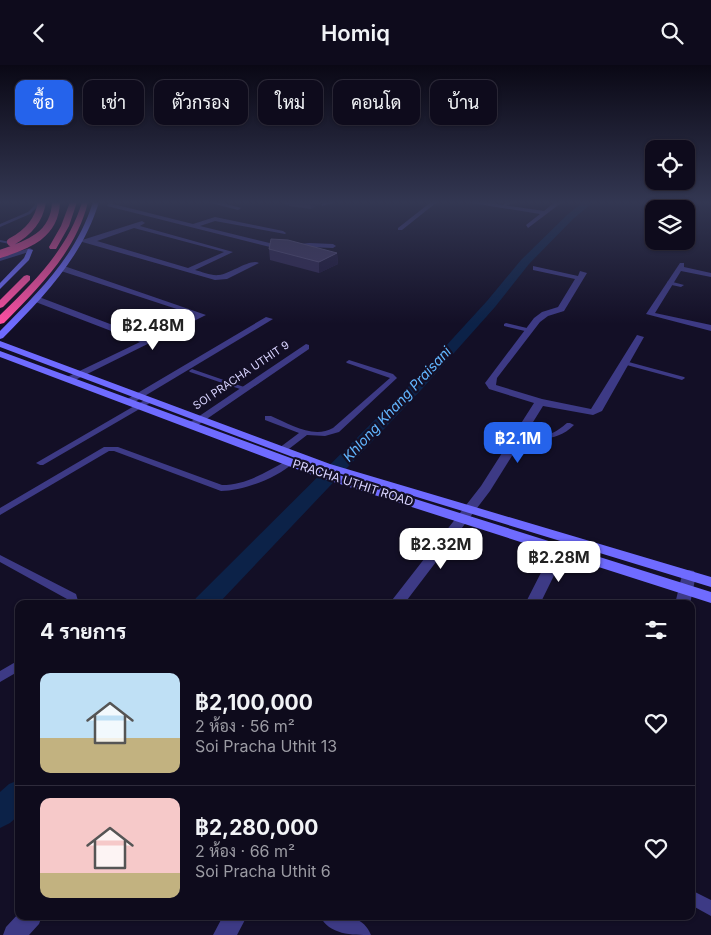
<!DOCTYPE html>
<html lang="th">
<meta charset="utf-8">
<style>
body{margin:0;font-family:Inter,Sarabun,sans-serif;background:#171425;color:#f1f3f6;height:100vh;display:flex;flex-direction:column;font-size:19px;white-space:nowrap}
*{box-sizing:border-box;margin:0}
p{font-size:16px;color:#9b9ba3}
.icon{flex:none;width:28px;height:28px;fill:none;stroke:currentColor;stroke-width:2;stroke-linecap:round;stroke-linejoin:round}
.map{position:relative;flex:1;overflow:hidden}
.sheet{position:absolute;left:15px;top:535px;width:680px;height:320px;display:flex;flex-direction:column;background:#0e0b1c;border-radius:10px;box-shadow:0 1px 4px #0004,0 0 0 1px #2e2b3b}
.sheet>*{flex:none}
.hud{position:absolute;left:15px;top:15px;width:681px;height:45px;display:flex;gap:10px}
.buttons{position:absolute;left:645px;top:75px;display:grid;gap:10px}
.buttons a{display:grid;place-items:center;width:50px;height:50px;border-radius:10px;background:#0e0b1c;box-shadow:0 1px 4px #0004,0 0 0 1px #2e2b3b;font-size:25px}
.price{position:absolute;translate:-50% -42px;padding:0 11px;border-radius:10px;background:#fff;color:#222;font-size:16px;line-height:32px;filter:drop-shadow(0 1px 2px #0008)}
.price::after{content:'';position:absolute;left:50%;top:30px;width:15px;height:11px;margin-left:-8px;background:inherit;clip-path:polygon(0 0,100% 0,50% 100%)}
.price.selected{background:#2563eb;color:#fff}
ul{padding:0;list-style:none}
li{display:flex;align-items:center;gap:15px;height:125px;padding:0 25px}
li+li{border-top:1px solid #2e2b3b}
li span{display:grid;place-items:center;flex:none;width:140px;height:100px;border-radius:10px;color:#555}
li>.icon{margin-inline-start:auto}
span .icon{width:60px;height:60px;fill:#fffc;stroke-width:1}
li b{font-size:21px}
h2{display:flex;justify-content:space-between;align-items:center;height:60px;padding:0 25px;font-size:21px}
.pill{padding:0 18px;border-radius:10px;background:#0e0b1c;box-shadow:0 1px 4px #0004,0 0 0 1px #2e2b3b;font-size:18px;line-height:45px}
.pill.selected{background:#2563eb;color:#fff}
header{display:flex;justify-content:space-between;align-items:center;height:65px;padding:0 25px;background:#0e0b1c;font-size:22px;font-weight:600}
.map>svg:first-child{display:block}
</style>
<header><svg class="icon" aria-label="back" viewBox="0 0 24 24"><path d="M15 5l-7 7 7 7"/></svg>Homiq<svg class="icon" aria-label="search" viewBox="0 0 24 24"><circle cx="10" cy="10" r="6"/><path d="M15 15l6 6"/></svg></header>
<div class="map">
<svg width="711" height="870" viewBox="0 0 711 870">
<rect width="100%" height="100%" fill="#130f26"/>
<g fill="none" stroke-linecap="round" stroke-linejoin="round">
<!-- canal -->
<path fill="#0c2248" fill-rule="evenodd" d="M583 137H593L573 154 529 199 495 242 421 325 218 539H193L196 533 411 319 487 236 521 195 567 150Z
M19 715V750L10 758 0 763V727L9 719Z"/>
<!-- lane -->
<path fill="#3d3a85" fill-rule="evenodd" d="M34 137H38L39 140 30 149 0 162V159L28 147 35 140Z
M508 137H514L502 143 499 142Z
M0 175 21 179V180L19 181 0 177Z
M669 216 684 220 681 222 667 219V217Z
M506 258 531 264 532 265 529 267 504 261V259Z
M349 295 393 309 397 313 339 367 325 371 307 370 285 387H279L278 385 279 383 299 368 265 355V351H271C290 359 313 374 333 363L390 313 347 298 346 297Z
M625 296 684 312 685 313 682 315 623 299V297Z
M192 304 244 322 245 323 242 325 240 324 190 307 189 306Z
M148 333H151L155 335 43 400H40L36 398Z
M567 358H570L574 360C558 376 540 375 519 371L518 369C526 364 540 372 550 369 556 367 562 362 567 358Z
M104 382H118L222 420C246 420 266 407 286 396H289L293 398C277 413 243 426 221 426L114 386H109L0 450V443Z
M0 490 76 529 79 539H69L67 534 0 497Z
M19 595V606L0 617V606Z
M691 825 711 835V851L691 840Z"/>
<!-- street -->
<path fill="#3d3a85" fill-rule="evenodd" d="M207 137H219L241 143 238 145Z
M284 137H290V138L287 140Z
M326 137H335L322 141V139Z
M431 137H437L402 165H398V163Z
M466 137H483L544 146 555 137 561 138 528 163 526 160 540 149Z
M109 138 193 159 215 152 283 166 286 168 285 169 215 156 200 161 282 181 309 178 333 179 336 181 333 183 309 182 282 185 107 141Z
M142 156 145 158 140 161 233 187 195 205C203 207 211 211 219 210 230 209 251 193 259 198L227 214 215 215 79 176ZM134 163 224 187 188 203 97 176Z
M30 183 33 185 32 186 0 196V192Z
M680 198H684V202L711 208V212L681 206 655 248 711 260V266L646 249Z
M533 201 578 211 580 206 587 208 564 246 548 251 540 257 497 313 496 320 542 334 591 344 637 270 644 272 602 346 593 350 543 341 490 426 404 539H389L481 421 534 338 489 324 485 318 534 253 542 247 558 242 575 214 533 205Z
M61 202H67L206 250 73 316H67V312L140 277 33 236V232H39L147 273 195 250 61 206Z
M266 252 273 254 133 338 129 339 124 336Z
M306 279 309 280V284L195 362H187L186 360Z
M560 479 565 481 567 484 540 539H525L553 484 555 481Z
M689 505 694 506 696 510 690 539H675L682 510 684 506Z
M19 848V851H42L39 859 29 870H3L6 862Z
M223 851H247L237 870H213Z
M320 851C340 851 362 848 371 870 352 870 329 870 320 851Z"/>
<!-- secondary -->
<path fill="#6f6bff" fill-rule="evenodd" d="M93 137H99C82 193 43 232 3 273L0 274V266C39 226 75 193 93 137Z
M28 184 33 185 29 195 0 224V218L24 193Z
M0 276 330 399 711 512V522L322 403 0 282Z
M0 286 323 405 711 527V538L315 411 0 292Z"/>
<!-- highway -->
<path fill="#ff4fa3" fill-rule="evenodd" d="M70 137H77L69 161 56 184H50L49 182 61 161Z
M82 137H88C76 187 38 223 4 258L0 259V250C34 217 68 184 82 137Z
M27 210 30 211V215L3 242 0 243V235L24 211Z"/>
<!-- highway-bridge -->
<path stroke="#ff4fa3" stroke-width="8" d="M11 177C28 168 39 156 42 137
M0 189C28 180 55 170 56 137"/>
</g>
<!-- wall -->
<path fill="#312854" d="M289 137H322L311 144 289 141Z
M269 184 337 188 338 199 319 208 270 195Z"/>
<!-- shaded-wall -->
<path fill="#1d163a" d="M310 137H322L311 144Z
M337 188 338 199 319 208V197Z"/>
<!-- building -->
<path fill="#433a66" stroke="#5a527e" d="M271 174 288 175 337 188 319 197 269 184Z"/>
<!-- sky -->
<linearGradient id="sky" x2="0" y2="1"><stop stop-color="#0a0815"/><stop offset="0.53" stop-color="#333752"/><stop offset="1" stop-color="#333752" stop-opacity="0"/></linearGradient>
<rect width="711" height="259" fill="url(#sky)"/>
<g text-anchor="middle" stroke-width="4.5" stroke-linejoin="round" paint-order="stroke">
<!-- far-street labels -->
<g font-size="11" fill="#d9d4ff" stroke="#130f26">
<text transform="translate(241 310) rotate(-34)" y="4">SOI PRACHA UTHIT 9</text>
</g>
<!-- street labels -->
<g font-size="12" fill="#d9d4ff" stroke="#130f26">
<text transform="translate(353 418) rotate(18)" y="4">PRACHA UTHIT ROAD</text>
</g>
<!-- water labels -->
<g font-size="14" font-style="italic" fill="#62b6ff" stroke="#130f26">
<text transform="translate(397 339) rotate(-47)" y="5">Khlong Khang Praisani</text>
</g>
</g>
</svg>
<div class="buttons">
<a><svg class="icon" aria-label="locate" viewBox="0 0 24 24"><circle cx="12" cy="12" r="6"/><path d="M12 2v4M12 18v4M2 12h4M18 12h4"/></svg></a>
<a><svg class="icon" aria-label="layers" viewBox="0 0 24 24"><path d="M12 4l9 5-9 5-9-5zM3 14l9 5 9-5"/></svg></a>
</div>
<b class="price" style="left:153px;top:286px">฿2.48M</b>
<b class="price selected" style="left:518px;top:399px">฿2.1M</b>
<b class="price" style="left:441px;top:505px">฿2.32M</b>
<b class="price" style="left:559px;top:518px">฿2.28M</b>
<div class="hud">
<a class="pill selected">ซื้อ</a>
<a class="pill">เช่า</a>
<a class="pill">ตัวกรอง</a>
<a class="pill">ใหม่</a>
<a class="pill">คอนโด</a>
<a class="pill">บ้าน</a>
</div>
<section class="sheet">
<h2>4 รายการ<svg class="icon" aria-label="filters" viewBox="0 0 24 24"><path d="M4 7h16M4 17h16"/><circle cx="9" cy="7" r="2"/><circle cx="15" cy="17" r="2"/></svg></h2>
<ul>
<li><span style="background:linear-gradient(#bfe0f5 65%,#c2b280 0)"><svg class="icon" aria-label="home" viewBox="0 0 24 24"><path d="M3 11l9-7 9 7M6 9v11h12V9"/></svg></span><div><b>฿2,100,000</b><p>2 ห้อง · 56 m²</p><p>Soi Pracha Uthit 13</p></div><svg class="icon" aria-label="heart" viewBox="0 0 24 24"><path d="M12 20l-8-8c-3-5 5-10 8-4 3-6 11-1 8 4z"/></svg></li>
<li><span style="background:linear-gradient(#f6c9c9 75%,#c2b280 0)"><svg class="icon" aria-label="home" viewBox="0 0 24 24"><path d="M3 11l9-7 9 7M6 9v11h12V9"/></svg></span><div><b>฿2,280,000</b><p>2 ห้อง · 66 m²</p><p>Soi Pracha Uthit 6</p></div><svg class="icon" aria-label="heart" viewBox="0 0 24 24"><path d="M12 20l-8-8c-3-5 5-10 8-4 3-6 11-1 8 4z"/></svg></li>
</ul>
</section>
</div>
